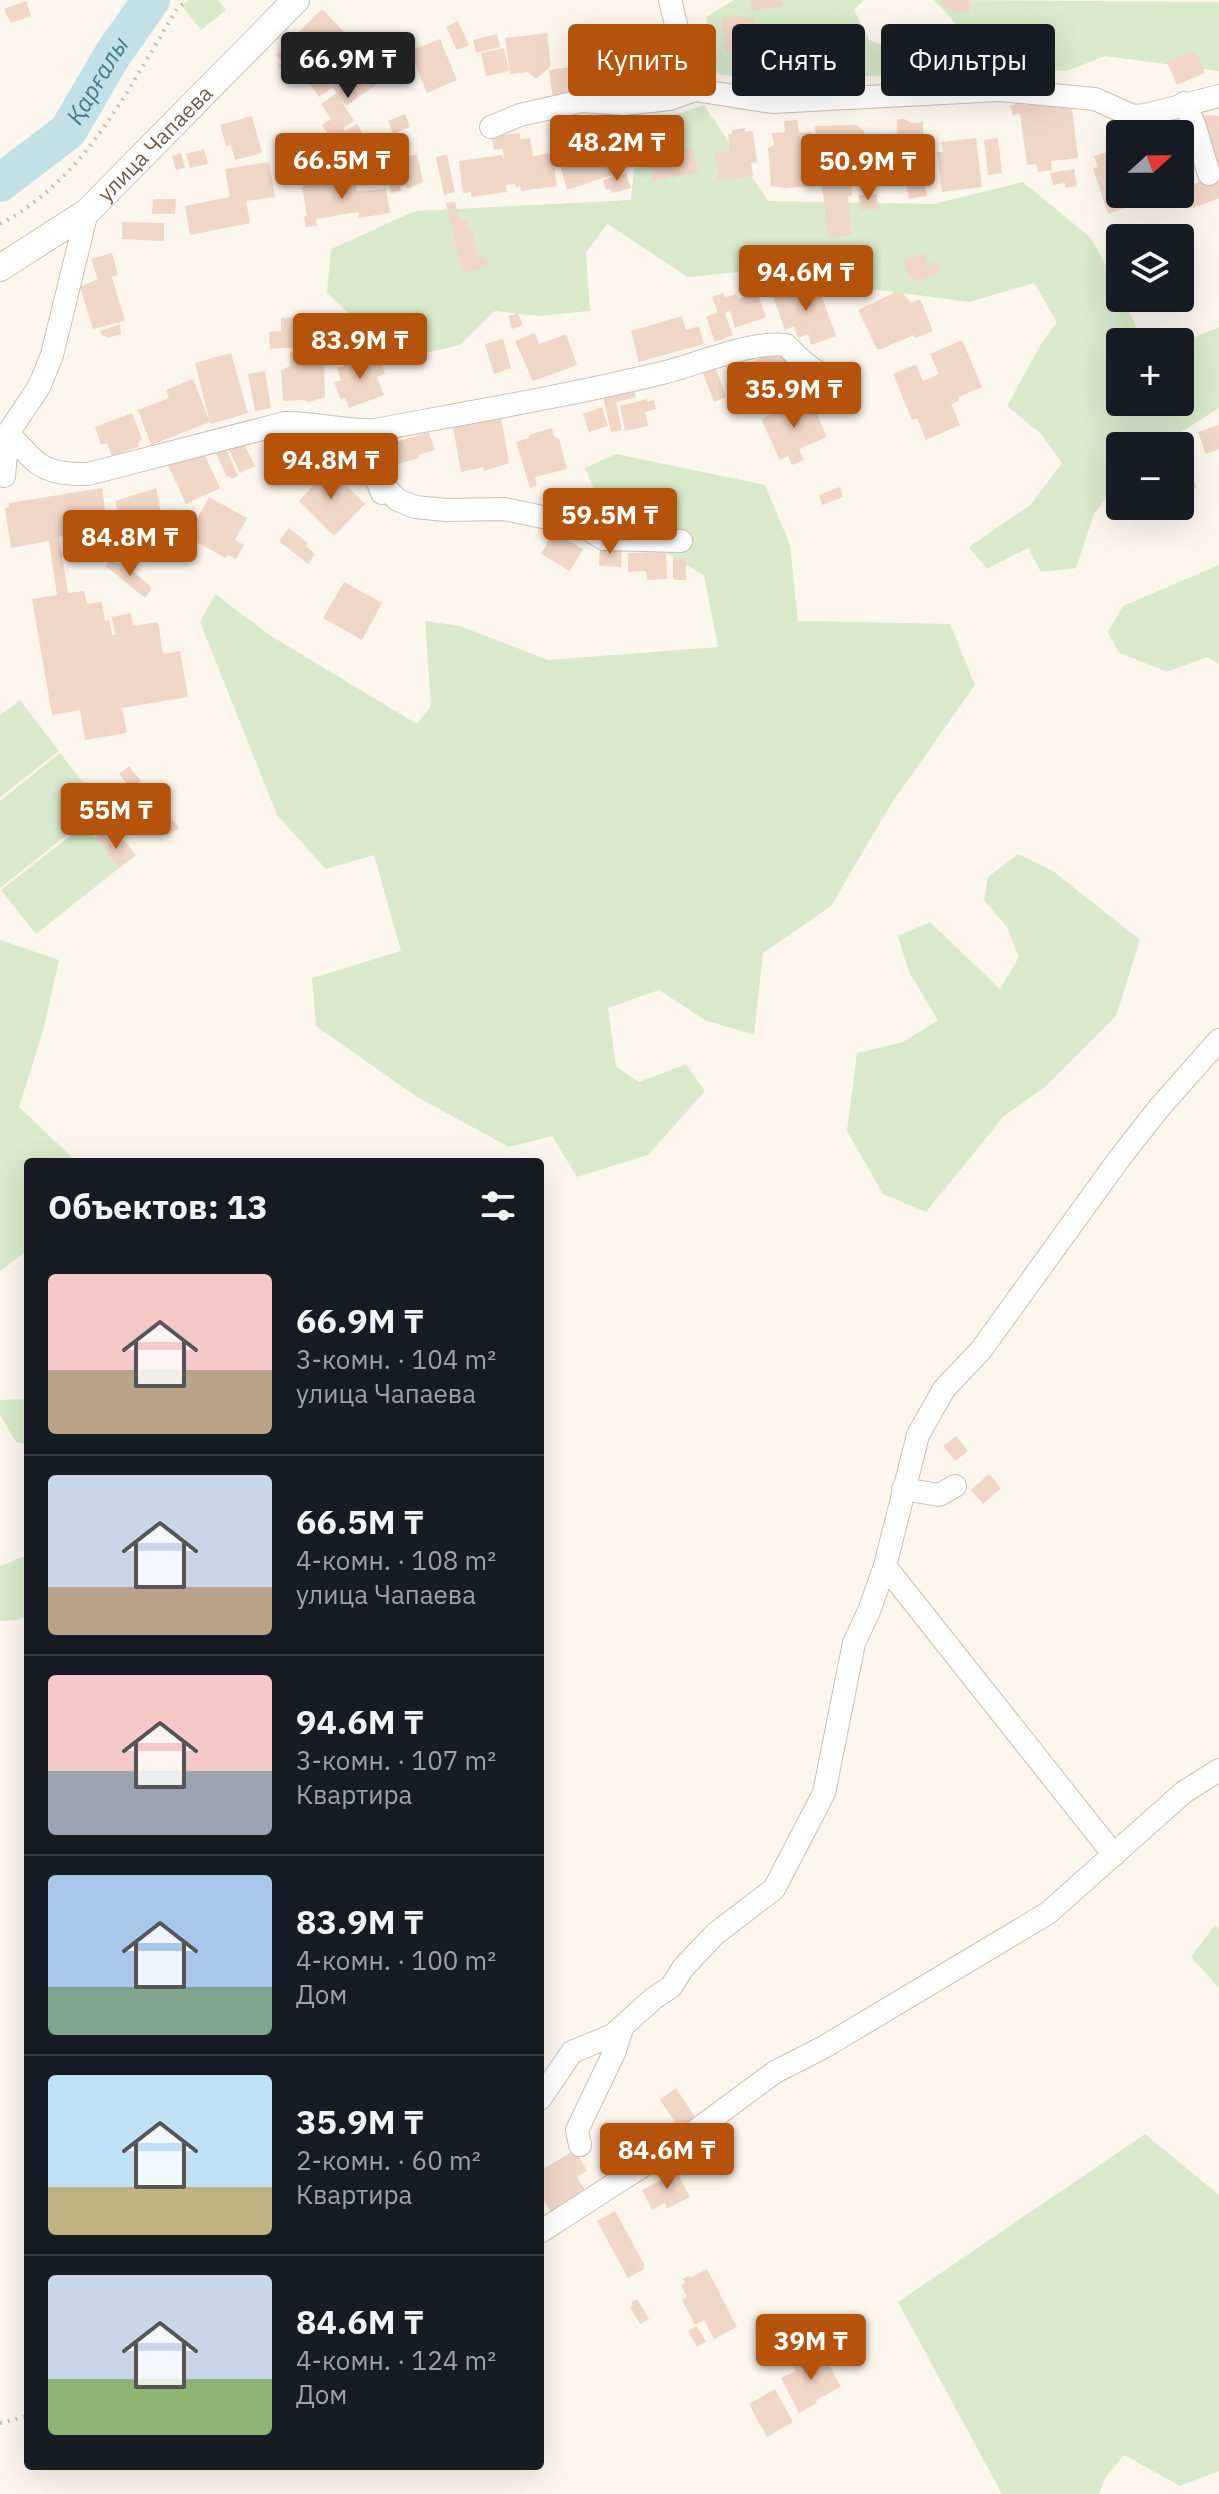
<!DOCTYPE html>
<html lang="ru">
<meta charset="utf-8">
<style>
body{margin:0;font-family:"IBM Plex Sans",sans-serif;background:#242831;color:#f1f3f6;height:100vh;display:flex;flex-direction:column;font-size:30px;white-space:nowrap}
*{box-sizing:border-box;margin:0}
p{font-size:26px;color:#9ea1a6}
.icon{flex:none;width:44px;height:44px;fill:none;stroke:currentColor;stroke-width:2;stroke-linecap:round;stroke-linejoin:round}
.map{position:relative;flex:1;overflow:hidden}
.sheet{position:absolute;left:24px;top:1158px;width:520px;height:1312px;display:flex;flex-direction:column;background:#171b24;border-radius:8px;box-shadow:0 8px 32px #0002}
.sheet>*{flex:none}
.top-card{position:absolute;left:568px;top:24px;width:530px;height:72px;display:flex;gap:16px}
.needle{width:52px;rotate:69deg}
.buttons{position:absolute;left:1106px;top:120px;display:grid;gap:16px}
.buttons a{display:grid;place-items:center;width:88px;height:88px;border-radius:8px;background:#171b24;box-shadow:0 8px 32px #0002;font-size:40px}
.price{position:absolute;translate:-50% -68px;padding:0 18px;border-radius:8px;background:#b45309;color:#fff;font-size:26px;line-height:52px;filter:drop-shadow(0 2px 4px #0008)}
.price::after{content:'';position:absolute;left:50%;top:48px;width:24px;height:18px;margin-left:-12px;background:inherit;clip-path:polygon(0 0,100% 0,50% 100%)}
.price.active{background:#222;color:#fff}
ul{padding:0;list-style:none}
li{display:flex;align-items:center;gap:24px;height:200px;padding:0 24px}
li+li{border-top:2px solid #363941}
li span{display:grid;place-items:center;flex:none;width:224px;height:160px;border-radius:8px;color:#555}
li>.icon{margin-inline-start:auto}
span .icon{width:96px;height:96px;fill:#fffc;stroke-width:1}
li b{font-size:34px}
h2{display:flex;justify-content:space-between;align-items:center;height:96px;padding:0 24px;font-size:34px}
.pill{padding:0 28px;border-radius:8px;background:#171b24;box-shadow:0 8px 32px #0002;font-size:28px;line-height:72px}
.pill.active{background:#b45309;color:#fff}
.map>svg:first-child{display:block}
</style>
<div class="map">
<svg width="1219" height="2494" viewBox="0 0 1219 2494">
<rect width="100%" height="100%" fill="#fcf6ed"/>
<!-- green -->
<path fill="#d8eacb" d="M189 0H218L226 10 201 30 182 6Z
M734 0H864L854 10 869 40 903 54 911 74 776 81 717 74 706 17Z
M934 0 1219 2V71L1105 56 1067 71 971 68 969 38Z
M704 105 768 201 933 204 1023 182 1091 238 1120 293V298H1122L1144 342H1120V402H1180V343L1219 327V408L1159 446H1120V478L1094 514 1076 568 1041 572 1028 548 987 569 969 547 1030 505 1062 463 1041 434 1007 406 1041 344 1057 322 1034 283 969 302 848 286 761 270 688 277 607 224 586 253 590 311 538 316 495 311 460 345 399 359 327 293 331 249 415 211 631 200 638 128Z
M616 454 765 485 790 545 798 621 950 624 975 685 891 804 831 906 763 953 754 1035 705 1020 659 990 608 1008 616 1067 639 1082 686 1064 705 1091 648 1155 577 1177 552 1136 509 1147 417 1097 316 1026 312 978 401 951 374 855 326 869 277 815 200 622 215 594 271 636 417 724 431 706 425 621 460 626 548 660 718 647 704 575 607 519 585 468Z
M1219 565V664L1207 657 1167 672 1118 652 1108 632 1123 606Z
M20 700 59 751 0 797V715Z
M60 753 102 807 0 888V801Z
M84 825 119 868 36 934 1 890Z
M1018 854 1053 871 1140 940 1116 1016 1046 1086 1004 1116 926 1212 883 1194 847 1131 857 1053 903 1042 938 1020 909 972 898 936 930 922 1000 989 1019 957 1007 927 984 900 988 877Z
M0 940 59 960 43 1031 19 1107 77 1162H28V1250L0 1271Z
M28 1399V1445L16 1442 0 1415V1400Z
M28 1555V1615L17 1620 0 1621V1566Z
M1215 1925 1219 1929V1988L1191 1957Z
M1145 2134 1219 2195V2471L1180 2486 1124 2455 1105 2478 1099 2494H1002L898 2302Z"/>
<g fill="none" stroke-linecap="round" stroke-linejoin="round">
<!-- river -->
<path stroke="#c1e1e6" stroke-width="38" id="s1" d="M0 183 68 131 113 54 151 0"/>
</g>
<!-- building -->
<path fill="#f0d6c6" d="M750 0H782L783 6 752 11Z
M942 0H970L971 10 952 13V8L943 9Z
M26 1 31 16 11 23 4 9Z
M322 9 345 33 295 82 278 66 282 62 276 55Z
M745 16V19L754 18 757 48 725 51 722 18Z
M458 21 469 45 457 50 446 27Z
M795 28 799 38 782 44 778 35Z
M665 31 676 82 653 86 650 69 635 72 632 58 641 57 637 37Z
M547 33 551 66 536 79 528 72 510 74 505 38Z
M497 34 500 47 476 53 473 40Z
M440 39 457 80 427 93 410 51Z
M364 46 387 77 346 106 339 97 354 121 343 128 345 131 357 124 376 155 357 167 351 157 347 158 338 142 334 144 322 125 331 119 321 104 337 93 333 87 319 97 310 84 325 73 318 64 332 55 338 64Z
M504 48 509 71 486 76 481 53Z
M1195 50 1205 73 1177 85 1167 62Z
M628 59 632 89 553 99 549 70Z
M1020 102 1025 105H1067L1072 108 1078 158 1051 161 1052 170 1038 172 1036 164 1027 165 1020 114 1013 115 1010 106Z
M405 114 410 127 393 134 388 121Z
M1200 115 1219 116V167H1214Z
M252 116 262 153 235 160 231 145 226 146 220 125Z
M897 119H904L911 123 923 122 924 153 898 154Z
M797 120 799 133 811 132 816 186 785 188 771 186 768 148 774 145 772 133 785 132 784 121Z
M857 125 864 131 865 159H860L861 179 817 181 815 126Z
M745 128V132L753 131 757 162 751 163 753 176 718 181 714 153 730 151 728 134H732V130Z
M585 130H613V152L601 155 598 150 600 157 607 155 612 175 567 190 559 161 584 154Z
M1180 131 1195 170 1180 175V134H1172Z
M520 133V139L530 138 533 156 552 153 557 186 521 191 520 186 516 187 515 184 506 185 507 192 471 197V192L463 193 459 161 502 155 504 160 503 149 494 150 492 136Z
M976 138 982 187 942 192 937 152H943L941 142Z
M998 138 1002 173 988 175 984 140Z
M693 147 698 173 653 181 649 155Z
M1120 148V194L1151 195 1129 201 1131 206 1108 214 1093 168 1098 167 1094 156Z
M204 149 208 164 190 168 186 154Z
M181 153 185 168 176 170 172 156Z
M417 154 423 182 407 189 406 185 400 187 401 191 391 193 384 162Z
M447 155 455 192 444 195 436 157Z
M269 162 275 197 246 201 250 223 190 235 185 206 230 197 225 169Z
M1074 169 1077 186 1066 188 1065 183 1053 185 1050 173Z
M922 171 927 196 909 199 904 175Z
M626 173 631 188 612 193 610 189 606 190 603 180Z
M1219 174V198L1191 209 1183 188Z
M354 178 357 191 386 189 390 213 359 218 358 212 316 219 317 226 306 227 304 217 307 216 302 186Z
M851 182 852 195 848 196 852 235 828 238 822 184Z
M877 194 878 209 860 210 859 195Z
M153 199H176L175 214H152Z
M455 202 460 222 467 220 469 230H472L478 258 486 256 489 267 462 273 446 203Z
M122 222 164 223V241L122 239Z
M1126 224 1132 238H1120V256L1110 231Z
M830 247 835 261 818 267 813 253Z
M112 253 118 275 112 277 125 321 93 329 80 287 98 279 91 259Z
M924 253 928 264 937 261 941 272 915 282 913 276 909 278 903 260Z
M816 281 836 336 811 345 808 334 798 338 794 326 785 330 773 297Z
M757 292 766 317 735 328 730 311 725 313 733 335 715 342 706 317 718 312 712 297 723 293 725 297 736 294 738 299Z
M896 292H902L911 303 920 299 933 331 915 338 914 335 881 349H877L858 310Z
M518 313 523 325 512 329 508 316Z
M321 316 323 346 270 349 269 332 281 331V318Z
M682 316 686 330 699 326 704 344 639 362 631 331Z
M120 324 121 334 108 338 102 335 100 331Z
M535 333 539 344 566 334 577 365 533 381 515 341Z
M503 339 511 368 494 374 485 344Z
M962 340 982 387 958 397 959 401 951 404 960 425 926 440 917 418 912 420 893 374 916 364 923 381 939 374 930 354Z
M302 350 309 354V364H324L325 397 309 402 303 400 283 401 281 370 290 366V352Z
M783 350 794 375 758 391 748 363Z
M231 353 248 413 211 424 210 422 151 445 138 410 169 398 166 390 193 379 209 419 195 363Z
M377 353 385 374 377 377 384 395 349 408 345 398 341 400 334 382 341 380 337 368Z
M715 366 726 397 714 402 702 371Z
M265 371 271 408 255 411 248 374Z
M632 380 636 397 616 402 622 430 611 432 601 388Z
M809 397 827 437 799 449 804 460 792 465 788 456 780 460 761 419Z
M647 399V402L654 400 656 409 645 412 648 426 625 431 620 406Z
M602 407 608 426 589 432 583 414Z
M132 413 142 439 139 441 138 447 112 456 107 443 101 445 95 427Z
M501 418 509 463 484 471 483 467 461 472 453 427Z
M1219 425V449L1206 454 1198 432Z
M552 428 554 436 559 439 567 469 535 477 537 485 530 488 516 442 529 438V435Z
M429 432 435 450 418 455 419 458 381 469 376 451 380 447Z
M238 433 255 466 240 473 224 440Z
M222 440 238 476 231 479 230 476 227 477 212 445Z
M200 445 220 488 186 504 166 461Z
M1182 461 1197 487 1182 496 1180 492Z
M321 467 329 468 365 504 334 536 299 501 313 486 310 476Z
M840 487 843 497 822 505 819 495Z
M102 488 106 518 117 516 123 556 104 559 102 545 71 550 69 535 59 537 68 593 84 591 87 604 102 602 105 621 109 620 112 635H115L112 617 131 613 133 626 158 622 163 654 180 651 188 697 122 708 127 733 85 740 80 710 52 715 32 599 57 595 49 541 11 548 5 508 9 507V503Z
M156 488 162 518 155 528 156 531 127 540 115 501Z
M563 499a7 7 0 1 1 14 0a7 7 0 1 1-14 0Z
M209 497 247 518 235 540 244 545 236 559 228 555 226 558 187 537Z
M289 528 308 543 306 546 315 554 308 564 279 541Z
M554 532 583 549 570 571 541 554Z
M600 545 622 546 621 567 599 566Z
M666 552 667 579 647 580 646 571 628 572V553Z
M673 558H686V580H675L673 577Z
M109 561 126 565 152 588 145 598 106 566Z
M344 582 382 603 362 640 323 618Z
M129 766 141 781 131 789 119 774Z
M173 820 179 828 167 836 162 827Z
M102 832 115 848 124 840 136 855 119 868 95 838Z
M956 1436 968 1451 955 1461 943 1446Z
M989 1474 1001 1488 983 1504 971 1490Z
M676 2088 695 2117 679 2128 660 2100Z
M575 2150 587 2171 577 2177 587 2193 552 2214 540 2194V2171Z
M675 2168 690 2197 667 2209 665 2203 652 2210 642 2190 665 2178 663 2175Z
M615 2211 644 2264V2269L628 2278 597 2221Z
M707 2269 737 2327 714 2339 704 2320 695 2325 682 2300 687 2297 681 2285 685 2283 683 2279 688 2276 690 2278Z
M637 2299 649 2319 640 2324 630 2307 633 2305 631 2302Z
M697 2326 706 2342 697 2347 688 2331Z
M822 2352 841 2387 816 2400 817 2403 799 2413 781 2378 796 2371 793 2367Z
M775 2389 793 2422 767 2437 749 2404Z"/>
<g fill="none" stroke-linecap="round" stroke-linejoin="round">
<defs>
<path id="minor" d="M670 0 685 61 695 90 772 102 1000 90 1095 99 1133 116 1146 115 1219 96
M1184 103 1194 124 1209 174
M491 127 520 115 582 101 623 104 670 99 695 90
M87 212 52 355 39 387 8 433C38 465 42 475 88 474L285 423C316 422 345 432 375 430 471 412 567 396 662 373 699 364 749 341 786 345 804 363 822 383 849 377
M357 431 382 493
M4 476 8 433
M378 481 398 500 415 507 446 510 504 509 581 525 604 539 681 541
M903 1489 939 1495 955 1486
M885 1566 918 1435 944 1389 981 1350 1119 1159 1159 1108 1219 1040
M540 2099 572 2052 613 2035 654 1998 671 1987 683 1968 715 1934 774 1889 824 1793 854 1643 869 1611 885 1566 1114 1855
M580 2145 577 2130 614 2053 623 2026
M540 2232 683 2140 775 2072 824 2047 1048 1913 1184 1792 1219 1770"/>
<g id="tertiary">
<path id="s2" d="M0 268 87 212 296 0"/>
</g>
</defs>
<!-- minor casing -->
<use href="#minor" stroke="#cebeb1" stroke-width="24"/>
<!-- tertiary casing -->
<use href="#tertiary" stroke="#cebeb1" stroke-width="28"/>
<!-- path -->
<path stroke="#d6b9a8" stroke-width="4" stroke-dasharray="2 6" stroke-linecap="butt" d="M0 224C85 180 129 87 177 9L187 0
M0 2423 28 2416"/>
<!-- minor -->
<use href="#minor" stroke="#fff" stroke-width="22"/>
<!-- tertiary -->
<use href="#tertiary" stroke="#fff" stroke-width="26"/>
</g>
<g text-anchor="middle" stroke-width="6" stroke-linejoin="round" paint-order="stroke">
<!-- street labels -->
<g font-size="22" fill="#775d4f" stroke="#fefaf3">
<text dy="8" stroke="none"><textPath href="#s2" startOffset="200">улица Чапаева</textPath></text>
</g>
<!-- water labels -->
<g font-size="24" font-style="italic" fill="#477882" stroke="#fefaf3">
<text dy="8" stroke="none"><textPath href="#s1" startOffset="144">Қарғалы</textPath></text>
</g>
</g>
</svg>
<div class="buttons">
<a><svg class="needle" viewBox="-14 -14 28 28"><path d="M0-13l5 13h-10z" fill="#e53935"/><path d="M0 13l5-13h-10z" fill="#9ea1a6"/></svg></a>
<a><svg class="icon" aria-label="layers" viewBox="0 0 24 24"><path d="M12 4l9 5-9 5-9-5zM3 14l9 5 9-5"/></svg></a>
<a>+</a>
<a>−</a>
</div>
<b class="price active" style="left:348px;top:100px">66.9M ₸</b>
<b class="price" style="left:617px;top:183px">48.2M ₸</b>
<b class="price" style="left:342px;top:201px">66.5M ₸</b>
<b class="price" style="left:868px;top:202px">50.9M ₸</b>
<b class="price" style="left:806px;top:313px">94.6M ₸</b>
<b class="price" style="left:360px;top:381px">83.9M ₸</b>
<b class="price" style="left:794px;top:430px">35.9M ₸</b>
<b class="price" style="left:331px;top:501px">94.8M ₸</b>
<b class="price" style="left:610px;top:556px">59.5M ₸</b>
<b class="price" style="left:130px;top:578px">84.8M ₸</b>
<b class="price" style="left:116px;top:851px">55M ₸</b>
<b class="price" style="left:667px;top:2191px">84.6M ₸</b>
<b class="price" style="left:811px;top:2382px">39M ₸</b>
<div class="top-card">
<a class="pill active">Купить</a>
<a class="pill">Снять</a>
<a class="pill">Фильтры</a>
</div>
<section class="sheet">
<h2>Объектов: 13<svg class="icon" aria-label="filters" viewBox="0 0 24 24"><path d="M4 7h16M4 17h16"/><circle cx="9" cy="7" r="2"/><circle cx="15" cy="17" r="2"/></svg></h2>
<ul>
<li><span style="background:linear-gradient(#f6c9c9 60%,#b9a48a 0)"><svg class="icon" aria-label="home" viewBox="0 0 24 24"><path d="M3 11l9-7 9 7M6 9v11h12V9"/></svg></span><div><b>66.9M ₸</b><p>3-комн. · 104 m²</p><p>улица Чапаева</p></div></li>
<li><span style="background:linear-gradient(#c9d6e8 70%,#b9a48a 0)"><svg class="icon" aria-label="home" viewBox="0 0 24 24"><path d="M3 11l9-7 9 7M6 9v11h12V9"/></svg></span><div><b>66.5M ₸</b><p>4-комн. · 108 m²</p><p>улица Чапаева</p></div></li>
<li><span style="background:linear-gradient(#f6c9c9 60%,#9aa5b1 0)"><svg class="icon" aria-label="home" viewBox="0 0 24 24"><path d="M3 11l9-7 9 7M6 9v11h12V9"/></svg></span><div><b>94.6M ₸</b><p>3-комн. · 107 m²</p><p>Квартира</p></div></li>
<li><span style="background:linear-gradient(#a9c7e8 70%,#7fa58c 0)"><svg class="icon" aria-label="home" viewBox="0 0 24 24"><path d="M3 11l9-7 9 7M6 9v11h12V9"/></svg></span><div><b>83.9M ₸</b><p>4-комн. · 100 m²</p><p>Дом</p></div></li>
<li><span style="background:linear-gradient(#bfe0f5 70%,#c2b280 0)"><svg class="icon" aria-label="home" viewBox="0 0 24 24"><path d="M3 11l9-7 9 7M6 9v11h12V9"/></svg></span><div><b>35.9M ₸</b><p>2-комн. · 60 m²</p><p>Квартира</p></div></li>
<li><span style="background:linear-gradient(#c9d6e8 65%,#8fb573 0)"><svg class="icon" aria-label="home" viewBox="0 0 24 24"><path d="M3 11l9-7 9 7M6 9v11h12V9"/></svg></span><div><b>84.6M ₸</b><p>4-комн. · 124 m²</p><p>Дом</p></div></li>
</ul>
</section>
</div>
